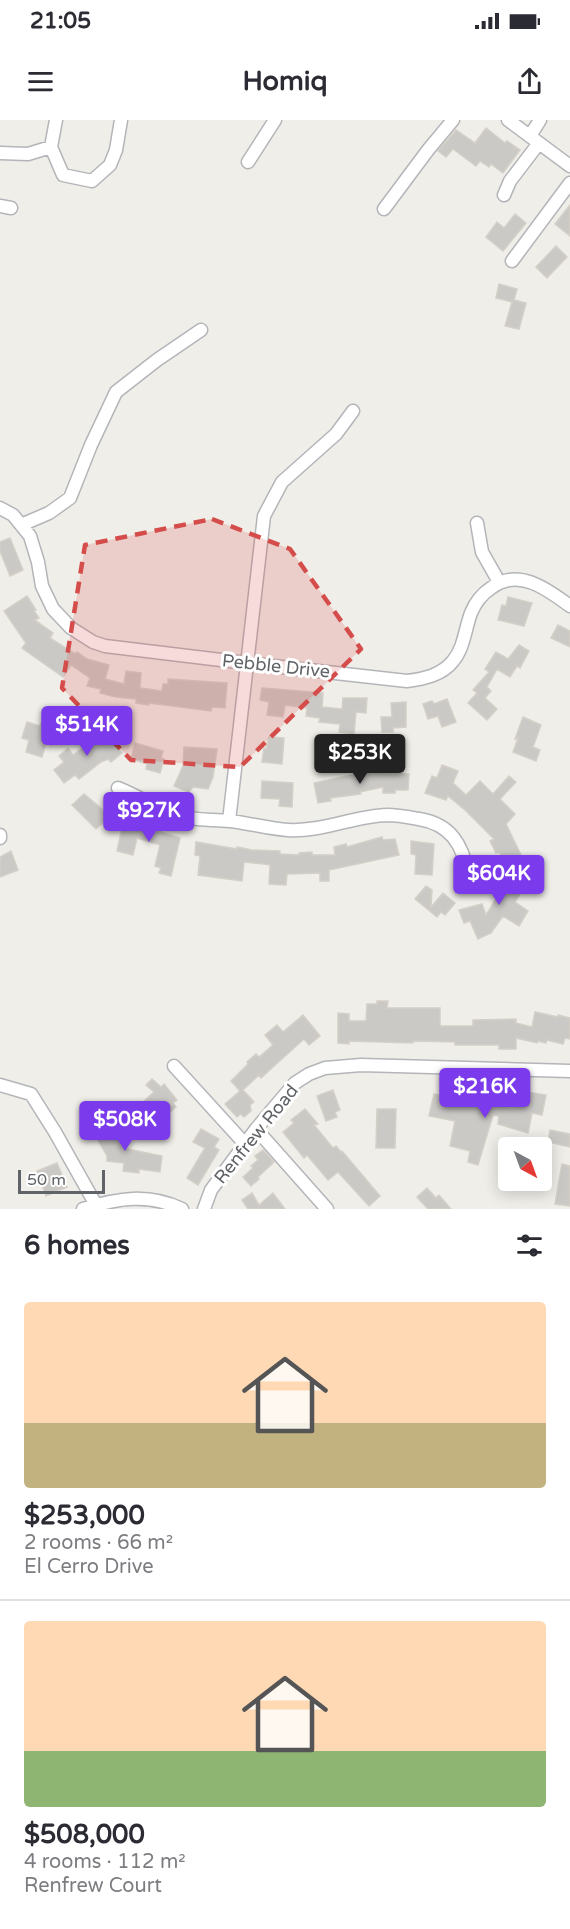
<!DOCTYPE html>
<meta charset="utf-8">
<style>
body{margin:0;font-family:"Varela Round",sans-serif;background:#f7f7f7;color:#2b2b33;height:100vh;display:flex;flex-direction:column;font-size:22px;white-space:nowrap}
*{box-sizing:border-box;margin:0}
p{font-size:20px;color:#7c7c81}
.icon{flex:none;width:33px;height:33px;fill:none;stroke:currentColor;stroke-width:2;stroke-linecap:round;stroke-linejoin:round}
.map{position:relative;height:1089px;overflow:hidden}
.side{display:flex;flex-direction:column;background:#fff;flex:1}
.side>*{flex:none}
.needle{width:39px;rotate:139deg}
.buttons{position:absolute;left:498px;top:1017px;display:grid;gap:12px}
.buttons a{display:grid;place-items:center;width:54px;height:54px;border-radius:6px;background:#fff;box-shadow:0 3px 15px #0003;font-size:30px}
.scale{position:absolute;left:18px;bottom:15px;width:87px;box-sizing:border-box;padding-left:6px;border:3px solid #606367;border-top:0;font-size:16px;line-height:21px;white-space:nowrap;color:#606367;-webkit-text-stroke:4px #fff;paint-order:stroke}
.price{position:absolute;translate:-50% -51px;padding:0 14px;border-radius:6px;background:#7c3aed;color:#fff;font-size:20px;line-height:39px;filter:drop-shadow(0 2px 3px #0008)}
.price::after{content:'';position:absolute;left:50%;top:36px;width:18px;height:14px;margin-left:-9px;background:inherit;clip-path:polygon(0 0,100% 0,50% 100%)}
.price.on{background:#222;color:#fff}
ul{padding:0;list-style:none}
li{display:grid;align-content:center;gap:12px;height:318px;padding:0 24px}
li+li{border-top:2px solid #e1e1e2}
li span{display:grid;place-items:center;height:186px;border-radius:6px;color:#555}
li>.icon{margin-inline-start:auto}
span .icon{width:108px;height:108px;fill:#fffc;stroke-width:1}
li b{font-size:26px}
h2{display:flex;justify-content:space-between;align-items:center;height:72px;padding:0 24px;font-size:26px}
.status{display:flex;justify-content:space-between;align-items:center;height:42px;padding:0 30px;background:#fff;direction:ltr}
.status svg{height:16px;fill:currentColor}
header{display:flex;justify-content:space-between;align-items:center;height:78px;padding:0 24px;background:#fff;font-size:27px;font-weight:800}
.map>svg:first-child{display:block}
</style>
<div class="status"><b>21:05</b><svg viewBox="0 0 49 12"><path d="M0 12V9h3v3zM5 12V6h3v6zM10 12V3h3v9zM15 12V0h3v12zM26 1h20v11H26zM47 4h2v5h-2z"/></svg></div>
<header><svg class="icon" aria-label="menu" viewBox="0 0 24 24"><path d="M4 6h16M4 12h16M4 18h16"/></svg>Homiq<svg class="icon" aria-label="share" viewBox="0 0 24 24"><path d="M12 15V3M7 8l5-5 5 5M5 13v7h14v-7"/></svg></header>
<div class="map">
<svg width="570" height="1089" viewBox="0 0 570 1089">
<rect width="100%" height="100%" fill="#f0eee9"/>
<!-- building -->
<path fill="#cbc9c5" stroke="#d4d0c8" stroke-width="1.5" d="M486 8 505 23 507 21 520 30 503 53 491 44 489 47 480 41 476 46 453 29 446 37 438 31 456 10 475 23Z
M570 85V116L555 104Z
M515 94 526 103 503 131 486 117 497 102 504 108Z
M556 126 567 137 547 158 536 147Z
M499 164 517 169 514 180 526 183 519 209 505 206 512 182 496 178Z
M10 418 23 450 10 456 0 431V422Z
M27 476 36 490 34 491 39 498 35 500 53 513 50 518 75 534 77 532 87 539 109 545 105 559 124 564 126 551 141 553 140 568 162 571 163 564H168V559L227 563 225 588 212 587 211 591 149 583V585L136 583V579L116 577 100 573 101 569 87 566 90 558 71 545 63 557 22 528 26 523 4 491Z
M508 477 532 483 524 506 498 500 502 485 506 486Z
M558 505 570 511V527L551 518Z
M519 525 529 531 520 548 517 546 510 557 497 549 487 567 491 571 485 578 497 589 487 600 468 583 477 573 473 570 489 552 485 549 496 532 508 539Z
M262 568 323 573 322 587 342 589 343 578H367L366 593 356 592 354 614 339 612 340 604 319 602 320 598 306 596 307 588 285 585 283 597 267 595 269 582 260 580Z
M447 579 456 602 442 607 438 596 428 599 423 584 432 581 434 584Z
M406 582V607L393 608V612H382L381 597H392L391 583Z
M523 597 541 605 533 627 540 630 536 641 513 632 518 618 515 619Z
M27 602 40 606 41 603 57 608 51 625 47 620 42 637 26 632 29 620 22 618Z
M97 609 108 623 112 620 122 633 111 642 108 639 101 642 79 659 75 655 64 663 54 650 64 642 59 636 68 628 73 635 88 624 84 619Z
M269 617 284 618 282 644 262 642 264 628 266 629Z
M135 623 163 631 161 638 164 639 160 653 146 649 147 644 131 639Z
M184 627 217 629 213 657 208 669 193 667 189 672 174 666 183 646Z
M442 645 458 651 453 663 466 675 480 661 493 674 509 656 516 662 500 679 515 694 506 704 521 735 506 742 499 732 496 733 490 721 494 719 465 690 448 676 446 680 425 673 432 656 437 658Z
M366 652 409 654 408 670H395V673H383V667L360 672 361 674 330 678 331 681 318 683 314 663Z
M262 661 293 663 292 687 279 686 280 679 261 678Z
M84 674 101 688 108 698 96 709 72 685Z
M132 696 147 700 145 711 153 714 155 710 180 718 171 756 159 753 161 748 155 746 160 725 137 718 133 735 117 731 124 699 131 700Z
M382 717 383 720 395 719 399 735 329 750V761H320V753L287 754 286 765 269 764 270 745 264 744 244 742 242 761 198 755 200 736 195 735 196 722 237 729V727L252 730 280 731V734L299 735V733L312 732V735H335L334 727 346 724 347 727Z
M411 721 434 724 432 755 415 754 416 735 411 734Z
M11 731 18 750 0 757V737Z
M512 747 530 758 515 782 528 791 519 806 503 796 491 813 478 819 470 801 464 803 459 790 482 784 486 795 501 771 498 769Z
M426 766 432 770 431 787 443 773 455 783 445 795 441 792 437 797 415 779Z
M377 881H388L387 888H440V906H473V900L516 899V903L532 907 535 892 558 897V895L570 898V919L565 918 563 924 547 920 546 923 538 921 537 923 516 918V929H499V925H455V922L413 921V923L349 921V924L338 923V893L349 894V901H366L367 884H377Z
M303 895 320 916 309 925 304 919 273 947 261 958 259 955 243 970 254 982 250 985 251 991 244 997 241 994 237 997 225 984 240 971 231 961 248 944 247 942 256 934 259 937 273 925 265 915 277 905 283 912Z
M152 959 161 967 164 964 177 980 173 983 176 987 159 1002 143 982 154 972 146 965Z
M333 970 340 990 335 992 337 997 326 1001 317 976Z
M516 970 546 975 542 995 532 993 528 1013 498 1004 499 996 493 995 478 1045 468 1042 470 1031 450 1026 455 1001 429 996 434 974 463 980V983L480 986 481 980 513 988Z
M305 989 318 1004 314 1005 333 1028 336 1026 341 1032 342 1031 380 1076 369 1086 338 1052 328 1060 307 1035 304 1038 283 1012 294 1003 291 1000Z
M377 989H396L395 1028H376Z
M108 1001 123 1028 162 1036 160 1052 139 1049V1053L123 1051 124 1043 107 1041V1036L92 1010Z
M201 1009 219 1019 214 1027 219 1030 198 1065 187 1058 205 1028 193 1022Z
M550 1010 570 1014V1027L548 1022Z
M263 1030 274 1042 258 1057 259 1059 251 1066 243 1057 253 1048 251 1046 258 1040 255 1036Z
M57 1043 67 1067 46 1076 37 1051Z
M562 1044 570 1046V1086L555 1084Z
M427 1068 436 1078 439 1075 451 1089H428L417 1077Z
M252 1073 259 1085 273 1073 285 1089H248L242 1080Z"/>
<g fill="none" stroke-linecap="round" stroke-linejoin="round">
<defs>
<path id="minor" d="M56 0 51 27 63 55 92 61 110 45 116 30 121 0
M508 0 570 46
M530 16 540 0
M0 33 28 34 51 27
M248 42 275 0
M504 75 510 61 539 23
M0 86 11 88
M384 89 428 30 453 0
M512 141 570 63
M0 388 13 395 30 416 38 442 42 466 53 489 71 508 93 522 105 526 246 543 407 561C424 559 442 555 453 541 464 528 465 509 471 493 475 483 482 474 491 468 518 447 547 469 570 486
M477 403 482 432 499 462
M21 405 49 393 70 378 91 325 116 272 157 240 201 210
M118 668C138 676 156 688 176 695 194 701 211 699 230 701 249 703 269 709 288 710 322 712 354 696 387 695 398 695 408 697 419 699 450 704 463 724 468 755
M229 701 264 396 282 362 336 314 353 291
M0 715V718
M174 946 245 1024
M0 965 31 974 55 1012 96 1085
M256 1009 327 1089
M83 1089C118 1078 148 1073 182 1089
M204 1089 211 1070 256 1009 295 963 309 954 325 948 361 945 570 951"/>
</defs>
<!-- minor casing -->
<use href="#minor" stroke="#b4b5b9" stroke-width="15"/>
<!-- minor -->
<use href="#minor" stroke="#fff" stroke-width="12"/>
</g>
<!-- marked area -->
<path fill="#d54d4a" fill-opacity="0.2" stroke="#d54d4a" stroke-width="4.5" stroke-dasharray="12 8" stroke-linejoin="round" d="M212 399 290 429 361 529 240 647 131 640 62 568 85 425Z"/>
<g text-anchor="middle" stroke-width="6" stroke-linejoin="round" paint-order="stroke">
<!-- street labels -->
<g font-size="18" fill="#606367" stroke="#fff">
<text transform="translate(276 546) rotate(6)" y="6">Pebble Drive</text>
<text transform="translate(256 1014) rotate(-51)" y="6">Renfrew Road</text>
</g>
</g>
</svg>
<div class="buttons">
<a><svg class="needle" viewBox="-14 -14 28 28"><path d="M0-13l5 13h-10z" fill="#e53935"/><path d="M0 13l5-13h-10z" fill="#7c7c81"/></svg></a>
</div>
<div class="scale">50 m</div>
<b class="price" style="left:87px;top:637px">$514K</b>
<b class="price on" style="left:360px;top:665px">$253K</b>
<b class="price" style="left:149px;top:723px">$927K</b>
<b class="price" style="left:499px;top:786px">$604K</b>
<b class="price" style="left:485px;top:999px">$216K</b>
<b class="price" style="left:125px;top:1032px">$508K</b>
</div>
<section class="side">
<h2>6 homes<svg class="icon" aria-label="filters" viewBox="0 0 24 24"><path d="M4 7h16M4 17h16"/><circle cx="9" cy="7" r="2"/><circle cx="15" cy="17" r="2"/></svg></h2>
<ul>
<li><span style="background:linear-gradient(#ffd9b3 65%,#c2b280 0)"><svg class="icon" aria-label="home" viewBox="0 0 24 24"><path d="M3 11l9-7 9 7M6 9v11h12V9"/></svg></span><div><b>$253,000</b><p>2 rooms · 66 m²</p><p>El Cerro Drive</p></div></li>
<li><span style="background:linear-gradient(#ffd9b3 70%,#8fb573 0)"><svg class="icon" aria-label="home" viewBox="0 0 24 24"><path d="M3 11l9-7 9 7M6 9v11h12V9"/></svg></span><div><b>$508,000</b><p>4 rooms · 112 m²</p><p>Renfrew Court</p></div></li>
</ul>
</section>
